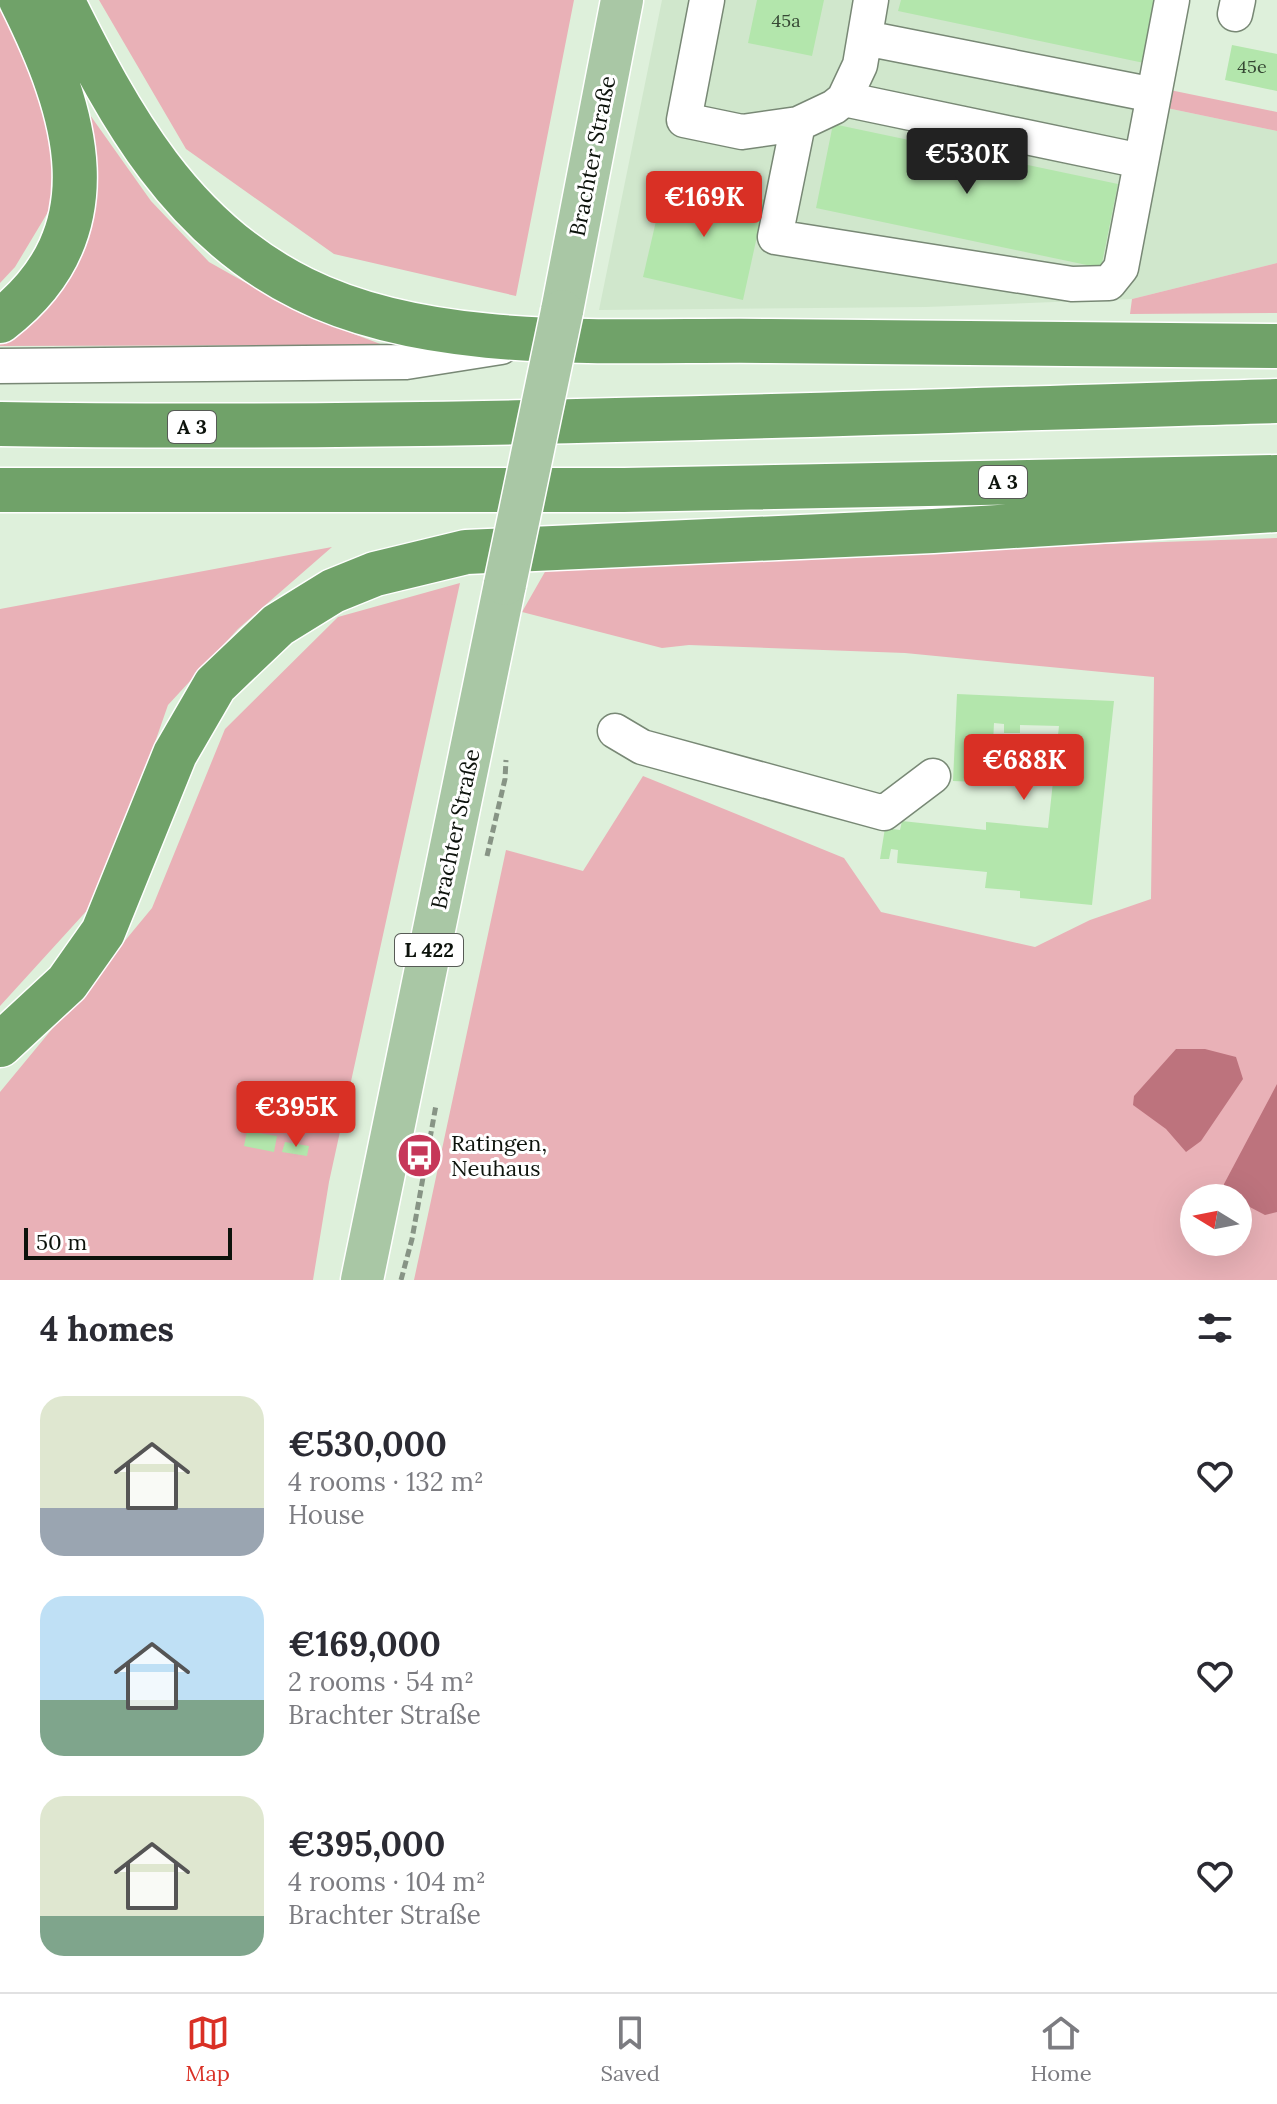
<!DOCTYPE html>
<meta charset="utf-8">
<style>
body{margin:0;font-family:Lora,serif;background:#f7f7f7;color:#2b2b33;height:100vh;display:flex;flex-direction:column;font-size:30px;white-space:nowrap}
*{box-sizing:border-box;margin:0}
p{font-size:26px;color:#7c7c81}
.icon{flex:none;width:44px;height:44px;fill:none;stroke:currentColor;stroke-width:2;stroke-linecap:round;stroke-linejoin:round}
.map{position:relative;height:1280px;overflow:hidden}
.sheet{display:flex;flex-direction:column;background:#fff;flex:1}
.sheet>*{flex:none}
.needle{width:52px;rotate:280deg}
.tools{position:absolute;left:1180px;top:1184px;display:grid;gap:16px}
.tools a{display:grid;place-items:center;width:72px;height:72px;border-radius:50%;background:#fff;box-shadow:0 8px 32px #0002;font-size:40px}
.scale{position:absolute;left:24px;bottom:20px;width:208px;box-sizing:border-box;padding-left:8px;border:4px solid #0d130c;border-top:0;font-size:22px;line-height:28px;white-space:nowrap;color:#0d130c;-webkit-text-stroke:6px #fff;paint-order:stroke}
.price{position:absolute;translate:-50% -68px;padding:0 18px;border-radius:8px;background:#d93025;color:#fff;font-size:26px;line-height:52px;filter:drop-shadow(0 2px 4px #0008)}
.price::after{content:'';position:absolute;left:50%;top:48px;width:24px;height:18px;margin-left:-12px;background:inherit;clip-path:polygon(0 0,100% 0,50% 100%)}
.price.current{background:#222;color:#fff}
ul{padding:0;list-style:none}
li{display:flex;align-items:center;gap:24px;height:200px;padding:0 40px}
li span{display:grid;place-items:center;flex:none;width:224px;height:160px;border-radius:24px;color:#555}
li>.icon{margin-inline-start:auto}
span .icon{width:96px;height:96px;fill:#fffc;stroke-width:1}
li b{font-size:34px}
h2{display:flex;justify-content:space-between;align-items:center;height:96px;padding:0 40px;font-size:34px}
.tabs{display:flex;justify-content:space-around;align-items:center;height:112px;border-top:2px solid #e1e1e2;background:#fff;font-size:22px;color:#7c7c81}
.tabs a{display:grid;justify-items:center;gap:4px}
.tabs .current{color:#d93025}
.map>svg:first-child{display:block}
</style>
<div class="map">
<svg width="1277" height="1280" viewBox="0 0 1277 1280">
<rect width="100%" height="100%" fill="#def0db"/>
<!-- built -->
<path fill="#d0e7cc" d="M662 0H1181L1162 107 1277 131V263L1132 299 926 307 599 310Z"/>
<!-- green -->
<path fill="#e9b1b7" fill-rule="evenodd" d="M99 0H574L516 296 334 254 186 149Z
M0 9 25 57 52 139 51 207 15 267 0 283Z
M1165 89 1277 112V131L1162 107Z
M90 115 151 201 209 262 301 314 383 345 0 346V341L94 209Z
M1277 263V313L1130 314 1132 299Z
M1277 538V1280H414L506 850 583 871 643 776 844 858 881 912 1035 947 1090 920 1151 899 1154 677 905 653 689 645 662 648 522 612 550 563ZM1194 1198H1238V1242H1194Z
M332 547 238 629 168 705 102 894 0 1006V609Z
M460 583 329 1182 313 1280H0V1092L152 908 225 729 338 617Z"/>
<!-- water -->
<path fill="#bd737d" d="M1176 1049H1205L1236 1057 1243 1079 1201 1141 1186 1152 1166 1129 1133 1105 1134 1096Z
M1277 1084V1212L1265 1215 1225 1194 1224 1184Z"/>
<!-- building -->
<path fill="#b3e6ac" d="M757 0H824L812 56 748 43Z
M901 0H1157L1144 63 898 11Z
M1232 45 1277 54V91L1225 80Z
M833 124 1118 184 1101 268 816 208Z
M666 178 765 200 743 300 643 277Z
M957 694 1114 701 1092 905 1020 898V891L985 888 987 872 897 863 898 850 891 849 889 859H880L885 828 900 830 902 821 986 830V822L1048 828 1059 726 1020 725V733H1004V724L994 723 992 764H1004L1003 783 953 781Z
M247 1131 277 1136 274 1152 244 1146Z
M285 1142 309 1146 307 1156 282 1152Z"/>
<g fill="none" stroke-linecap="round" stroke-linejoin="round">
<defs>
<path id="minor" d="M707 0 684 120 742 132 798 124 834 107 844 99 860 65 871 0
M1235 14 1238 0
M865 38 1154 95
M844 99 1141 161
M798 124 775 237 1072 284 1109 283 1121 268 1172 0
M0 366 406 362 501 347
M615 731 642 747 884 813 933 776"/>
<path id="major" d="M562 311 622 0
M362 1280 505 584"/>
<path id="highway" d="M62 0C120 117 181 229 303 289 436 355 623 339 769 341 939 342 1108 344 1277 346
M0 321C116 232 76 110 21 0
M0 424C426 431 852 413 1277 401
M0 490H624L1277 477
M0 1045 67 983 103 932 175 754 215 685 278 625 333 591 375 574 466 552 933 531 1277 510"/>
</defs>
<!-- minor casing -->
<use href="#minor" stroke="#788875" stroke-width="37"/>
<!-- major casing -->
<use href="#major" stroke="#fff" stroke-width="45"/>
<!-- highway casing -->
<use href="#highway" stroke="#fff" stroke-width="47"/>
<!-- path -->
<path stroke="#879485" stroke-width="5" stroke-dasharray="8 4" stroke-linecap="butt" d="M487 856 505 779 506 760
M401 1280 412 1239 436 1105"/>
<!-- minor -->
<use href="#minor" stroke="#fff" stroke-width="34"/>
<!-- major -->
<use href="#major" stroke="#a9c7a5" stroke-width="42"/>
<!-- highway -->
<use href="#highway" stroke="#70a269" stroke-width="44"/>
<defs>
<path id="major-bridge" d="M505 584 562 311"/>
</defs>
<!-- major-bridge casing -->
<use href="#major-bridge" stroke="#fff" stroke-width="45" stroke-linecap="butt"/>
<!-- major-bridge -->
<use href="#major-bridge" stroke="#a9c7a5" stroke-width="42"/>
</g>
<!-- icons -->
<defs>
<symbol id="bus-disc" viewBox="-11 -11 22 22"><circle r="9.5" fill="#c63759" stroke="#fff"/><path d="M-5-6H5V4H4V6H2V4H-2V6H-4V4H-5ZM-3.5-4V0h7V-4ZM-3.5 1.2v1.5H-2V1.2ZM2 1.2v1.5H3.5V1.2Z" fill="#fff"/></symbol>
</defs>
<g fill-rule="evenodd">
<use href="#bus-disc" x="394" y="1130" width="51" height="51"/>
</g>
<g text-anchor="middle" stroke-width="6" stroke-linejoin="round" paint-order="stroke">
<!-- number labels -->
<g font-size="18" fill="#364834">
<text x="786" y="27">45a</text>
<text x="1252" y="73">45e</text>
</g>
<!-- shield labels -->
<g fill="#fff" stroke="#565a55" stroke-width="2">
<rect x="168" y="411" width="48" height="32" rx="6"/>
<rect x="979" y="466" width="48" height="32" rx="6"/>
<rect x="395" y="934" width="68" height="32" rx="6"/>
</g>
<g font-size="20" font-weight="bold" fill="#0d130c">
<text x="192" y="434">A 3</text>
<text x="1003" y="489">A 3</text>
<text x="429" y="957">L 422</text>
</g>
<!-- street labels -->
<g font-size="22" fill="#0d130c" stroke="#fff">
<text transform="translate(592 156) rotate(-79)" y="8">Brachter Straße</text>
<text transform="translate(455 829) rotate(-78)" y="8">Brachter Straße</text>
</g>
<!-- poi labels -->
<g font-size="22" fill="#0d130c" stroke="#fff" text-anchor="start">
<text x="451" y="1151">Ratingen,<tspan x="451" dy="25">Neuhaus</tspan></text>
</g>
</g>
</svg>
<div class="tools">
<a><svg class="needle" viewBox="-14 -14 28 28"><path d="M0-13l5 13h-10z" fill="#e53935"/><path d="M0 13l5-13h-10z" fill="#7c7c81"/></svg></a>
</div>
<div class="scale">50 m</div>
<b class="price current" style="left:967px;top:196px">€530K</b>
<b class="price" style="left:704px;top:239px">€169K</b>
<b class="price" style="left:1024px;top:802px">€688K</b>
<b class="price" style="left:296px;top:1149px">€395K</b>
</div>
<section class="sheet">
<h2>4 homes<svg class="icon" aria-label="filters" viewBox="0 0 24 24"><path d="M4 7h16M4 17h16"/><circle cx="9" cy="7" r="2"/><circle cx="15" cy="17" r="2"/></svg></h2>
<ul>
<li><span style="background:linear-gradient(#dfe7d0 70%,#9aa5b1 0)"><svg class="icon" aria-label="home" viewBox="0 0 24 24"><path d="M3 11l9-7 9 7M6 9v11h12V9"/></svg></span><div><b>€530,000</b><p>4 rooms · 132 m²</p><p>House</p></div><svg class="icon" aria-label="heart" viewBox="0 0 24 24"><path d="M12 20l-8-8c-3-5 5-10 8-4 3-6 11-1 8 4z"/></svg></li>
<li><span style="background:linear-gradient(#bfe0f5 65%,#7fa58c 0)"><svg class="icon" aria-label="home" viewBox="0 0 24 24"><path d="M3 11l9-7 9 7M6 9v11h12V9"/></svg></span><div><b>€169,000</b><p>2 rooms · 54 m²</p><p>Brachter Straße</p></div><svg class="icon" aria-label="heart" viewBox="0 0 24 24"><path d="M12 20l-8-8c-3-5 5-10 8-4 3-6 11-1 8 4z"/></svg></li>
<li><span style="background:linear-gradient(#dfe7d0 75%,#7fa58c 0)"><svg class="icon" aria-label="home" viewBox="0 0 24 24"><path d="M3 11l9-7 9 7M6 9v11h12V9"/></svg></span><div><b>€395,000</b><p>4 rooms · 104 m²</p><p>Brachter Straße</p></div><svg class="icon" aria-label="heart" viewBox="0 0 24 24"><path d="M12 20l-8-8c-3-5 5-10 8-4 3-6 11-1 8 4z"/></svg></li>
</ul>
</section>
<nav class="tabs">
<a class="current"><svg class="icon" aria-label="map" viewBox="0 0 24 24"><path d="M3 6l6-2 6 2 6-2v14l-6 2-6-2-6 2zM9 4v14M15 6v14"/></svg>Map</a>
<a><svg class="icon" aria-label="saved" viewBox="0 0 24 24"><path d="M7 4h10v16l-5-4-5 4z"/></svg>Saved</a>
<a><svg class="icon" aria-label="home" viewBox="0 0 24 24"><path d="M3 11l9-7 9 7M6 9v11h12V9"/></svg>Home</a>
</nav>
